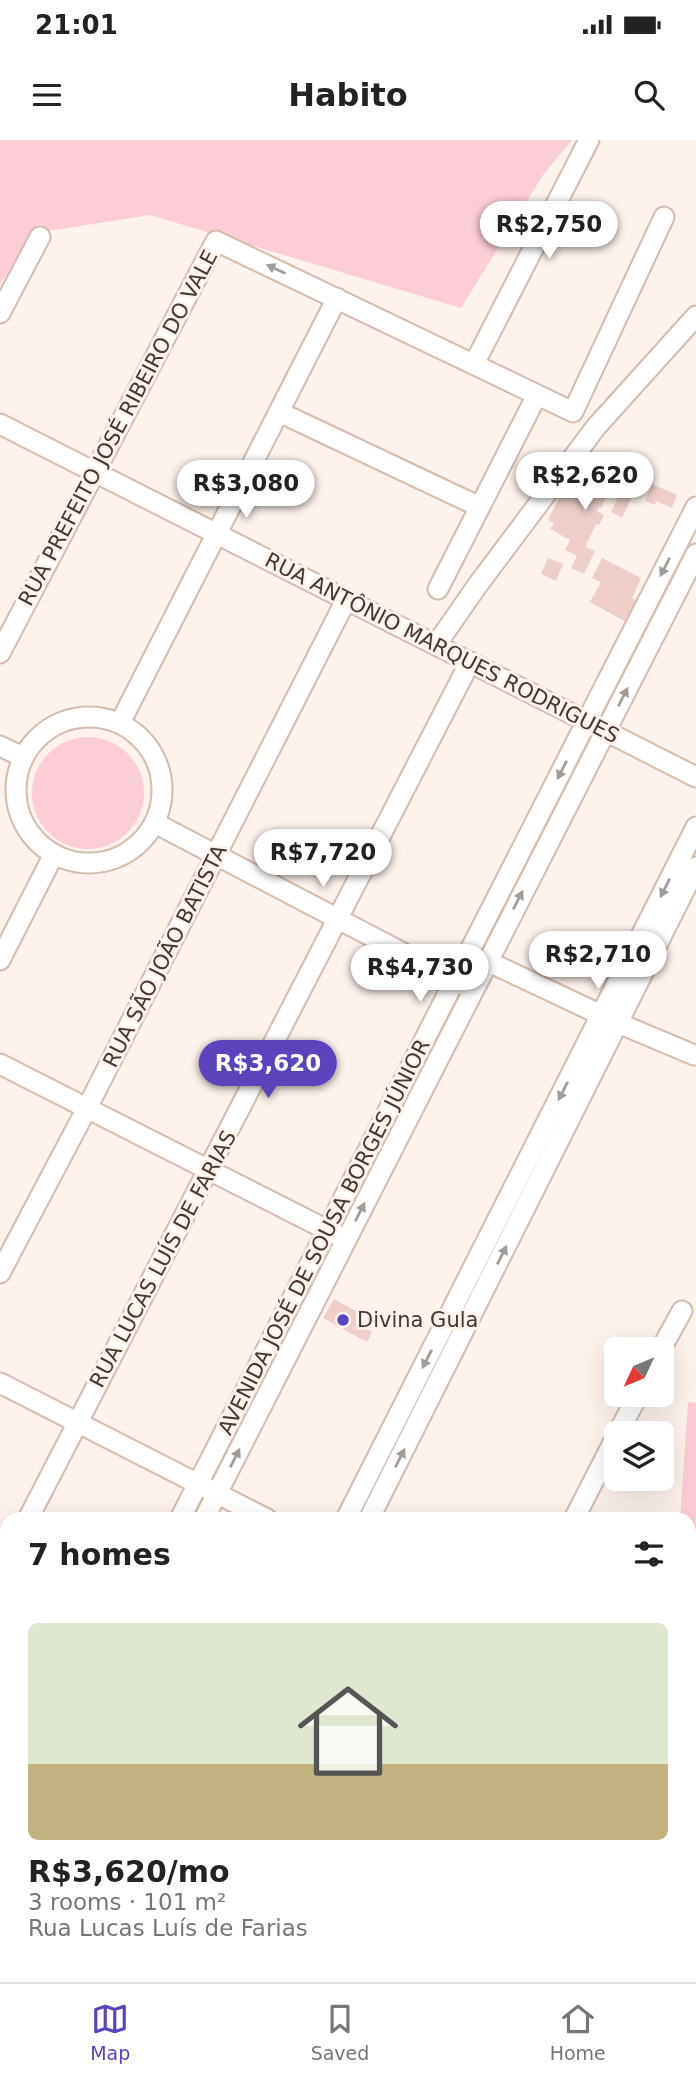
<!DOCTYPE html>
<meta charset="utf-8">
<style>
body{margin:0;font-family:"DejaVu Sans",sans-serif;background:#f2f2f2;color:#222;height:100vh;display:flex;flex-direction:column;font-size:26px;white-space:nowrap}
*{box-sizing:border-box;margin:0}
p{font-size:23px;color:#767676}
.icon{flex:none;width:38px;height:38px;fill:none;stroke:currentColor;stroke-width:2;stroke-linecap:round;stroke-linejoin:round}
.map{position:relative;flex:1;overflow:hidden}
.sheet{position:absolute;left:0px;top:1372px;width:696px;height:471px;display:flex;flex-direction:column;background:#fff;border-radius:21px 21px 0 0;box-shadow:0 7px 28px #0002}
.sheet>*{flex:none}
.needle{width:46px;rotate:226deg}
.buttons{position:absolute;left:604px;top:1197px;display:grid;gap:14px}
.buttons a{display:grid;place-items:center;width:70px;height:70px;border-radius:10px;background:#fff;box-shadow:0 7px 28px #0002;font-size:35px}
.price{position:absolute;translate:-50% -60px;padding:0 16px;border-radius:24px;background:#fff;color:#222;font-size:23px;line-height:46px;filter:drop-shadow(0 2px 4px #0008)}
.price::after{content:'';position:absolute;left:50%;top:42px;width:21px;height:16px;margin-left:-10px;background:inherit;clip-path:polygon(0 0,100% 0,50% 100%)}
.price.on{background:#5a43bb;color:#fff}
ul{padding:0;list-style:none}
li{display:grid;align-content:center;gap:14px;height:371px;padding:0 28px}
li span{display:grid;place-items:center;height:217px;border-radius:10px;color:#555}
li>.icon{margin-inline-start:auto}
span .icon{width:126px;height:126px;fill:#fffc;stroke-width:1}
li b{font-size:30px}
h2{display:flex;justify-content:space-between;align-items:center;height:84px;padding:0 28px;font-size:30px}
.status{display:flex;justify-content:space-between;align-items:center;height:49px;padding:0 35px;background:#fff;direction:ltr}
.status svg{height:19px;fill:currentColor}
header{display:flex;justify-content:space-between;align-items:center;height:91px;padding:0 28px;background:#fff;font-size:32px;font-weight:600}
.dock{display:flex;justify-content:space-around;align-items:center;height:98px;border-top:2px solid #e0e0e0;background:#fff;font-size:19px;color:#767676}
.dock a{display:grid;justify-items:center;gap:4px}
.dock .on{color:#5a43bb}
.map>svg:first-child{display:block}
</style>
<div class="status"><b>21:01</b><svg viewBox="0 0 49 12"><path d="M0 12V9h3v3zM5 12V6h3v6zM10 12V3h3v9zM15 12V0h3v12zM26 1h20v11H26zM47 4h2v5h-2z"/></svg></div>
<header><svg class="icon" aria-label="menu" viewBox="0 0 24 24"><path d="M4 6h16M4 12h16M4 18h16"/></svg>Habito<svg class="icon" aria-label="search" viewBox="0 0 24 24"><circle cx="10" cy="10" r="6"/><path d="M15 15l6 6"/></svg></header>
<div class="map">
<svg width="696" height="1842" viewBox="0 0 696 1842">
<rect width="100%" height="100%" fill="#fdf2ec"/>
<!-- green -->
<path fill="#fbcdd7" d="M0 0H572L543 35 461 168 150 75 36 93 0 144Z
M32 653a56 56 0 1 1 112 0a56 56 0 1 1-112 0Z
M688 1262 696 1263V1829L690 1825V1379H680Z"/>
<!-- building -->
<path fill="#edcec9" d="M580 325 634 352 622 378 611 372 618 357 608 352 601 368 599 367 597 371 604 375 599 385 596 384 585 407 595 411 584 434 571 428 577 416 565 410 570 400 550 389 554 383 548 380 564 348 567 350Z
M652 344 677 355 672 368 656 361 655 365 645 361Z
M548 418 563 424 556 441 541 434Z
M602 418 641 438 632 458 637 461 626 482 590 462 601 442 592 438Z
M334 1159 361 1174 356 1183 372 1192 367 1202 323 1178Z"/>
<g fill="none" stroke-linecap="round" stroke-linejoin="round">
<defs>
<path id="minor" d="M0 173 40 97
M474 224 589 0
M279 272 480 367
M0 284 696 637
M438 449 537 255
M436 505 477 446 596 287 696 176
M0 513 216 101 573 272 664 77
M16 650a73 73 0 1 1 146 0a73 73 0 1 1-146 0Z
M120 583 337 158
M0 606 23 617
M155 683 466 846
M0 820 54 714
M487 821 618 883 694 915
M0 924 339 1096
M0 1133 87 968 346 460
M661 1209 682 1171
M0 1243 267 1379
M618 1293 638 1255
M28 1379 470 522
M180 1379 696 367
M204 1379 696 414
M346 1379 696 687
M369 1379 696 727
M574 1379 616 1297
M0 1433 7 1420
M0 1567 7 1571
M0 1732 7 1718
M690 1739 694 1730
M0 1775 7 1761
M0 1818 7 1822
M34 1836 47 1842
M533 1836 545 1842
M112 1842 115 1836
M137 1842 140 1836
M332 1842 336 1836
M486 1842 489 1836
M637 1842 640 1836"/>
</defs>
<!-- minor casing -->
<use href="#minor" stroke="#d4bcac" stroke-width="23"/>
<!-- minor -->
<use href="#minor" stroke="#fff" stroke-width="19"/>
</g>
<!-- one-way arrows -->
<defs><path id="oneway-solid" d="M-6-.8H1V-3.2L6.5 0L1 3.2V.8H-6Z" transform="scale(1.75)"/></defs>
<g fill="#a19c98">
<use href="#oneway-solid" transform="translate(276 129) rotate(-155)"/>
<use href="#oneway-solid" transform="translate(665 427) rotate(117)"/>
<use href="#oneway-solid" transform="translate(623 557) rotate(-63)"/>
<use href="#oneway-solid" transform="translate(562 630) rotate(117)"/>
<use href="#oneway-solid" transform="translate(665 748) rotate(117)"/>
<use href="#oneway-solid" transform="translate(518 760) rotate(-63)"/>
<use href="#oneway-solid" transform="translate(563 951) rotate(117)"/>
<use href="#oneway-solid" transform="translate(360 1072) rotate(-63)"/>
<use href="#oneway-solid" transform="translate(502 1115) rotate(-63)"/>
<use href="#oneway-solid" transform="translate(427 1219) rotate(117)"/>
<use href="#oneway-solid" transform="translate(235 1318) rotate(-63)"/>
<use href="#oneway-solid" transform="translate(400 1318) rotate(-63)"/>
</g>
<!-- markers -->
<circle fill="#5a43bb" stroke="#fdf2ec" stroke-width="2.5" cx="343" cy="1180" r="7"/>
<g text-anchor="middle" stroke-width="6" stroke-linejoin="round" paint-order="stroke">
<!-- street labels -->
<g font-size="21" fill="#433932" stroke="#fdf2ec">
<text transform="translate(118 288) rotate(-62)" y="7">RUA PREFEITO JOSÉ RIBEIRO DO VALE</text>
<text transform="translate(442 508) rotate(27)" y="7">RUA ANTÔNIO MARQUES RODRIGUES</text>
<text transform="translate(165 816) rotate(-63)" y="7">RUA SÃO JOÃO BATISTA</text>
<text transform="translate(324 1097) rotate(-63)" y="7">AVENIDA JOSÉ DE SOUSA BORGES JÚNIOR</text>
<text transform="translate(163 1119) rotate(-62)" y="7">RUA LUCAS LUÍS DE FARIAS</text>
</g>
<!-- poi labels -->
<g font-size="21" fill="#433932" stroke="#fdf2ec" text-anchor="start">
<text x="357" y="1187">Divina Gula</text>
</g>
</g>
</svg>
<div class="buttons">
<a><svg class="needle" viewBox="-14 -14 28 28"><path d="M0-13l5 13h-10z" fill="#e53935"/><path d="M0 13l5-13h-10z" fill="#767676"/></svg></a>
<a><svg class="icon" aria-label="layers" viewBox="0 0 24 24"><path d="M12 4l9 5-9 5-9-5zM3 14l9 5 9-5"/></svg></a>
</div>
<b class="price" style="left:549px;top:121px">R$2,750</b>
<b class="price" style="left:585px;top:372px">R$2,620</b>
<b class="price" style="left:246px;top:380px">R$3,080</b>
<b class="price" style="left:323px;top:749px">R$7,720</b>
<b class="price" style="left:598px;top:851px">R$2,710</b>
<b class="price" style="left:420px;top:864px">R$4,730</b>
<b class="price on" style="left:268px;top:960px">R$3,620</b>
<section class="sheet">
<h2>7 homes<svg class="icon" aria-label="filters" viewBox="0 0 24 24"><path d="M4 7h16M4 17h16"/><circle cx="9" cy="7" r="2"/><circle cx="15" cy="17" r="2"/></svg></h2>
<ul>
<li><span style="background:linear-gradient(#dfe7d0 65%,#c2b280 0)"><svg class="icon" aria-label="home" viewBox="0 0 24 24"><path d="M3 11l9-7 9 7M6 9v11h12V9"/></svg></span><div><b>R$3,620/mo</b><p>3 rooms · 101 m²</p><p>Rua Lucas Luís de Farias</p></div></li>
</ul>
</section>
</div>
<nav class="dock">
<a class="on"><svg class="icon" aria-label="map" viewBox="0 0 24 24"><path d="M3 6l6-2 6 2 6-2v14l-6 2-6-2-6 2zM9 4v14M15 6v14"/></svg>Map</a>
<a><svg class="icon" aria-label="saved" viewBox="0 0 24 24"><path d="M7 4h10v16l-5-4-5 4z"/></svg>Saved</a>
<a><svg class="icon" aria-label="home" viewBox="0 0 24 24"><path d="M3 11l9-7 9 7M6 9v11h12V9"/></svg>Home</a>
</nav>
